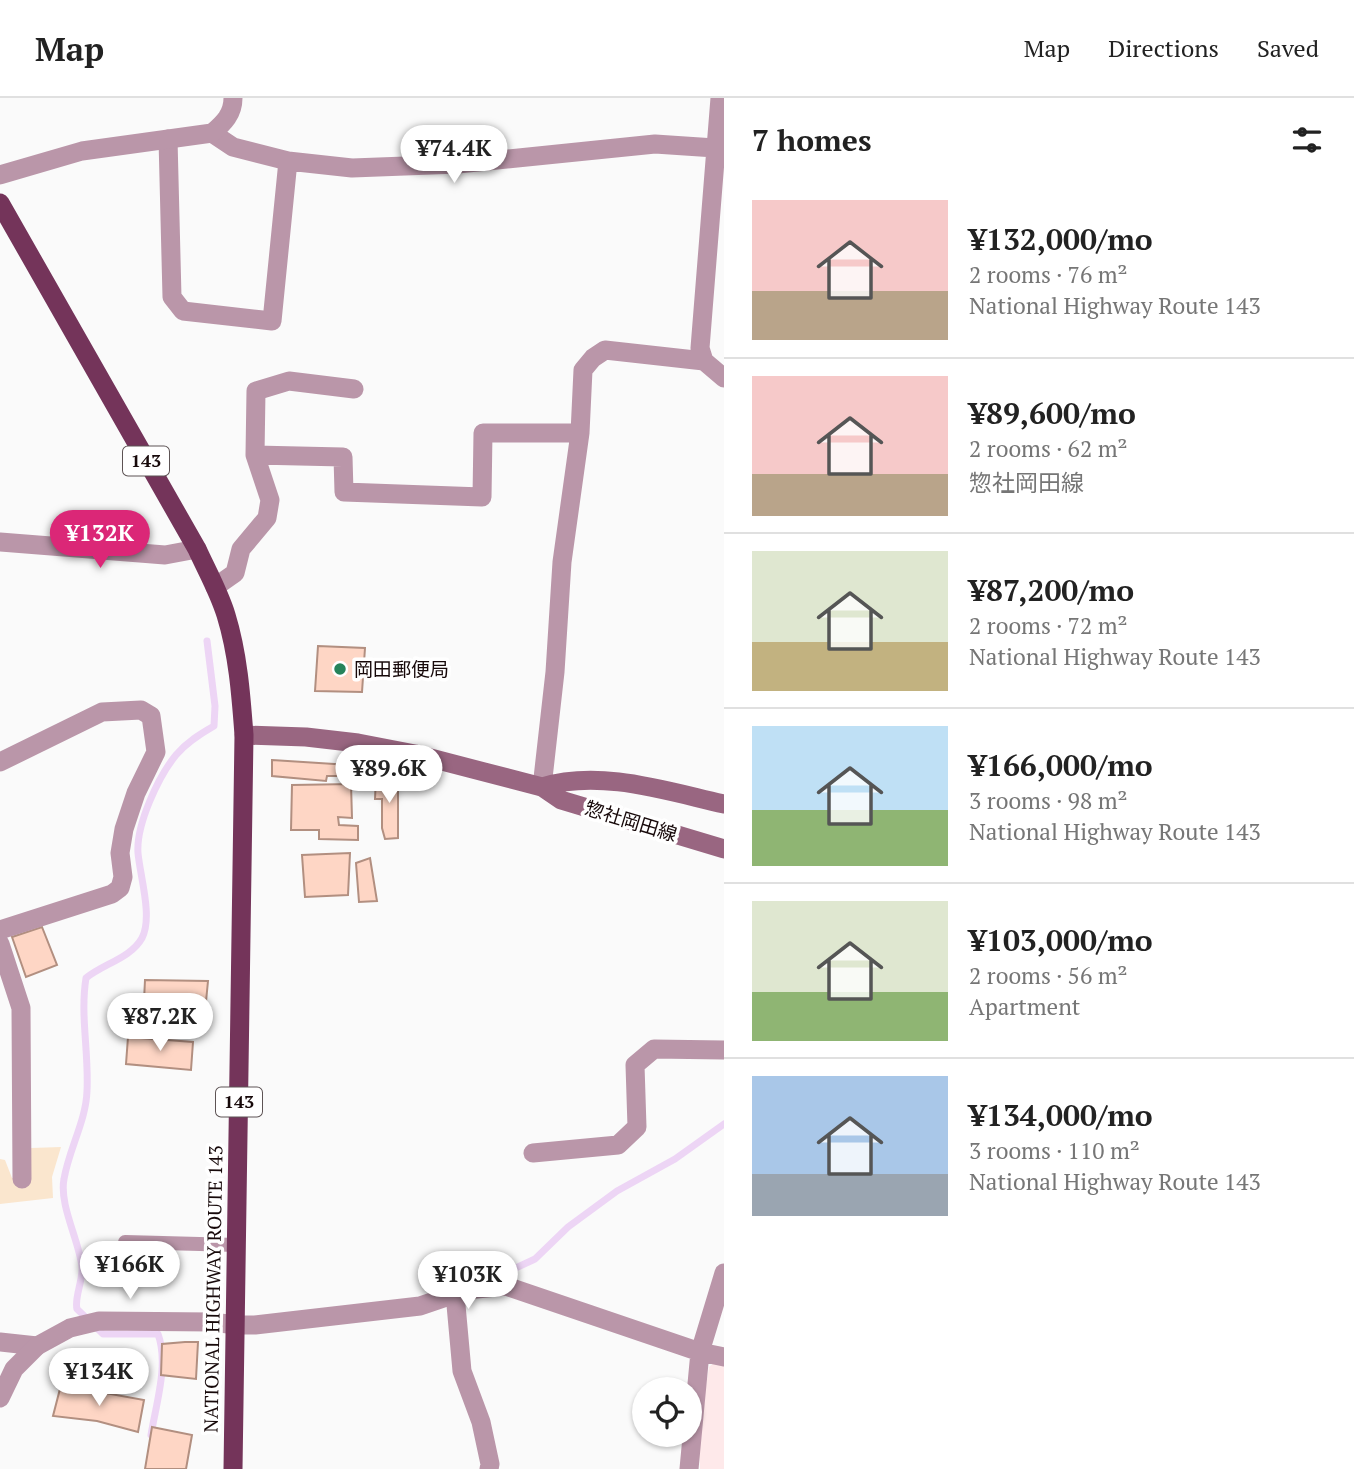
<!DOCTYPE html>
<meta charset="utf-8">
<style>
body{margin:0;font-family:"PT Serif","Noto Sans JP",serif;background:#f6f6f6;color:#222;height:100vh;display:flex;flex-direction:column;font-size:26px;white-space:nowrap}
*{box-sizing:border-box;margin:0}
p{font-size:23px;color:#767676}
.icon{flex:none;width:38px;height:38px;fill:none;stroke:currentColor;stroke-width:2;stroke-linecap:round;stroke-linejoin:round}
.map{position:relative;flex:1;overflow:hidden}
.panel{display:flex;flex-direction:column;background:#fff;width:630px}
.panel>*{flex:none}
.tools{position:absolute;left:632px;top:1279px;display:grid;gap:14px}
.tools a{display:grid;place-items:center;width:70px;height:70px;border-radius:50%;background:#fff;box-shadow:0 2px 5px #0004;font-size:35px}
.price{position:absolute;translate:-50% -60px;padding:0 16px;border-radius:24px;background:#fff;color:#222;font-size:23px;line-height:46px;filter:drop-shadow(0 2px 4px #0008)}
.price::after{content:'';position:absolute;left:50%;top:42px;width:21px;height:16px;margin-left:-10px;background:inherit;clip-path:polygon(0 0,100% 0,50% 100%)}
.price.active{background:#db2777;color:#fff}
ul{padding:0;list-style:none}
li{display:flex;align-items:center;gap:21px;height:175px;padding:0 28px}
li+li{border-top:2px solid #e0e0e0}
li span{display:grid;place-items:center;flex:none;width:196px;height:140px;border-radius:0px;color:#555}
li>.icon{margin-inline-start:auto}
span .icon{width:84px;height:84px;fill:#fffc;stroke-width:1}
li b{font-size:30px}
h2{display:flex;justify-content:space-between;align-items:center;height:84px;padding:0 28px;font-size:30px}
header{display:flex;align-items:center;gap:42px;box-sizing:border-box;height:98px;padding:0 35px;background:#fff;border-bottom:2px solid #e0e0e0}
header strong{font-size:33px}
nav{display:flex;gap:38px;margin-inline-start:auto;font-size:24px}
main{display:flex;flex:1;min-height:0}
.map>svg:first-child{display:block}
</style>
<header>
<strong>Map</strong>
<nav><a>Map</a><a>Directions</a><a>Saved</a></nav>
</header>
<main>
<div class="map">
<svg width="724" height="1371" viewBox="0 0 724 1371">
<rect width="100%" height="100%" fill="#fafafa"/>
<!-- built -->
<path fill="#fee9ea" d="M715 1264 724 1266V1371H700L698 1337 709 1269Z"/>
<!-- green -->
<path fill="#fae6ce" d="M61 1049 52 1079 53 1100 0 1106V1061L5 1062 12 1080 31 1081V1050Z"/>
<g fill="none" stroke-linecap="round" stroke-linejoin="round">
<!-- stream -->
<path stroke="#edd5f5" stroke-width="7" d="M492 1181 535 1161 568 1129 617 1093 675 1061 724 1026
M151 1337C156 1306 169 1266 158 1236H103L77 1211C74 1200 83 1183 82 1169 79 1142 59 1107 64 1081 69 1051 86 1023 87 993 89 955 80 917 86 880 103 866 131 860 142 840 153 819 140 778 138 755 136 727 158 679 176 657 187 644 200 636 214 628L215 608 207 543"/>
</g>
<!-- building -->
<path fill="#fed6c5" stroke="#b28f80" stroke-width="2" d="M318 548 365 550 362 594 315 593Z
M272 662 350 667 349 678H327L326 683 272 678Z
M376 679 398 680V740L385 741 382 730V701H375Z
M351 686 352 720 338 719 339 727 358 728V742L319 741V732H291L292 687Z
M350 755 348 797 305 799 302 757Z
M370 760 377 803 359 804 356 765Z
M42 829 57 867 26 879 12 839Z
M145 882 208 883 204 924 143 923Z
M128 939 193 944 191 972 126 966Z
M185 1244H198L196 1281 161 1277 162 1246Z
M61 1287 144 1302 138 1334 97 1323 53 1318Z
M152 1329 192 1337 186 1371H145Z"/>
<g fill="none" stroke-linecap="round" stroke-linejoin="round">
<!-- service -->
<path stroke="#ba96a9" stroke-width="14" d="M125 1144 237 1147"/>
<!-- minor -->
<path stroke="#ba96a9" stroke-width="19" d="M720 0 700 250 704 263 724 280
M212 35 233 49 288 63 352 70 458 66 655 46 715 50
M168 41 172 199 183 213 272 223 288 63
M255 357 343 359 344 394 482 399 483 335H580
M0 444 165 457 197 451
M215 489 235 475 241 451 267 420 270 402 255 357 256 293 289 283 354 291
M0 664 102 614 141 612 151 618 156 654 136 695 124 731 120 755 123 779 120 790 112 796 0 832
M542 689 555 574 562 464 580 335 583 272 593 260 605 252 704 263
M0 846 21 910 22 1081
M533 1055 618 1047 637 1029 635 967 654 951 724 952
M455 1196 462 1273 481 1324 490 1366 489 1371
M236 1227H255L420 1208 467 1192 506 1188 700 1254 724 1259
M0 1244 37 1248
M689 1371 700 1254 724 1175"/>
<!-- tertiary -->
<path stroke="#ba96a9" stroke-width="19" d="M0 77 82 53 212 35C224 25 233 16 233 0
M0 1300 14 1271 37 1248 70 1230 99 1223 212 1224 236 1227"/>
<!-- secondary -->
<path stroke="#996681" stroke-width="19" d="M244 637 306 639 358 645 415 656 542 689 561 702 724 751
M542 689C600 671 666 693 724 706"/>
<!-- trunk -->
<path stroke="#74345a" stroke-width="19" d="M0 105 197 451C207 473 219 494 226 517 238 556 241 597 244 637L233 1371"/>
</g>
<!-- markers -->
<circle fill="#26835a" stroke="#fff" stroke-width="2.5" cx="340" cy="571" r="7"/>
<g text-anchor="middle" stroke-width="7" stroke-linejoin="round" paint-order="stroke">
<!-- shield labels -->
<g fill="#fff" stroke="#5d5354" stroke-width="2">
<rect x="123" y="348.5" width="46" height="29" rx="5"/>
<rect x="216" y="989.5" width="46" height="29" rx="5"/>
</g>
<g font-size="18" font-weight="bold" fill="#17090a">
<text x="146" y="369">143</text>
<text x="239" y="1010">143</text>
</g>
<!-- poi labels -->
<g font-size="19" fill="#17090a" stroke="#fff" text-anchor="start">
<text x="354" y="578">岡田郵便局</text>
</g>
<!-- street labels -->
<g font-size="19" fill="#17090a" stroke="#fff">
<text transform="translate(631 723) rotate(17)" y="7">惣社岡田線</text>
<text transform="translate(213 1191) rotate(-89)" y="7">NATIONAL HIGHWAY ROUTE 143</text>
</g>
</g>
</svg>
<div class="tools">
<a><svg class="icon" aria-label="locate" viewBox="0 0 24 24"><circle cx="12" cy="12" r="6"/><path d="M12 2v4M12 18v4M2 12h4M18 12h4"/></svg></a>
</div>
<b class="price" style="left:454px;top:87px">¥74.4K</b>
<b class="price active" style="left:100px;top:472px">¥132K</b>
<b class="price" style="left:389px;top:707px">¥89.6K</b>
<b class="price" style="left:160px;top:955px">¥87.2K</b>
<b class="price" style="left:130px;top:1203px">¥166K</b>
<b class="price" style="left:468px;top:1213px">¥103K</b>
<b class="price" style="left:99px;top:1310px">¥134K</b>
</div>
<section class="panel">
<h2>7 homes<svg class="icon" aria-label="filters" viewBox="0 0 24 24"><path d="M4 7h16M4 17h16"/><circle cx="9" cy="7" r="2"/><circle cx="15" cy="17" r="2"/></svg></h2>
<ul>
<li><span style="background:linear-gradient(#f6c9c9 65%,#b9a48a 0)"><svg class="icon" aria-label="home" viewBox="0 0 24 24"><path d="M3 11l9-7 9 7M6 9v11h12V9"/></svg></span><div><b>¥132,000/mo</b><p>2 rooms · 76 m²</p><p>National Highway Route 143</p></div></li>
<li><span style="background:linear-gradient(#f6c9c9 70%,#b9a48a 0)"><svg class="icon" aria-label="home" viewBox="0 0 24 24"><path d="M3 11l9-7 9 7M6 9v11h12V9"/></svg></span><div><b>¥89,600/mo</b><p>2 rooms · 62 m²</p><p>惣社岡田線</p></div></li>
<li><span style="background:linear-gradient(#dfe7d0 65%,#c2b280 0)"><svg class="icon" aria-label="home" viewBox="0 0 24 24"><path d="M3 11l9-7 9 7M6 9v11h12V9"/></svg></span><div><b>¥87,200/mo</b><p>2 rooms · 72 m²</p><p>National Highway Route 143</p></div></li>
<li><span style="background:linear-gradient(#bfe0f5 60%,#8fb573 0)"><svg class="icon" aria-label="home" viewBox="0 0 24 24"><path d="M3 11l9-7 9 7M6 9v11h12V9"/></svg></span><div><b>¥166,000/mo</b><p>3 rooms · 98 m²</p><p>National Highway Route 143</p></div></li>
<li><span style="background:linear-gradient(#dfe7d0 65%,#8fb573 0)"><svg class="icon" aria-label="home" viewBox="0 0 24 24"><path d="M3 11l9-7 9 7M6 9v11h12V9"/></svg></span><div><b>¥103,000/mo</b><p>2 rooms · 56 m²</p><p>Apartment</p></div></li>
<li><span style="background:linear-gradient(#a9c7e8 70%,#9aa5b1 0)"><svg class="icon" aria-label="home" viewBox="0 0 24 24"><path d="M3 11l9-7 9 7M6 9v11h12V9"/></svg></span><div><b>¥134,000/mo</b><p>3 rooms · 110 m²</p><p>National Highway Route 143</p></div></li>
</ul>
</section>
</main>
